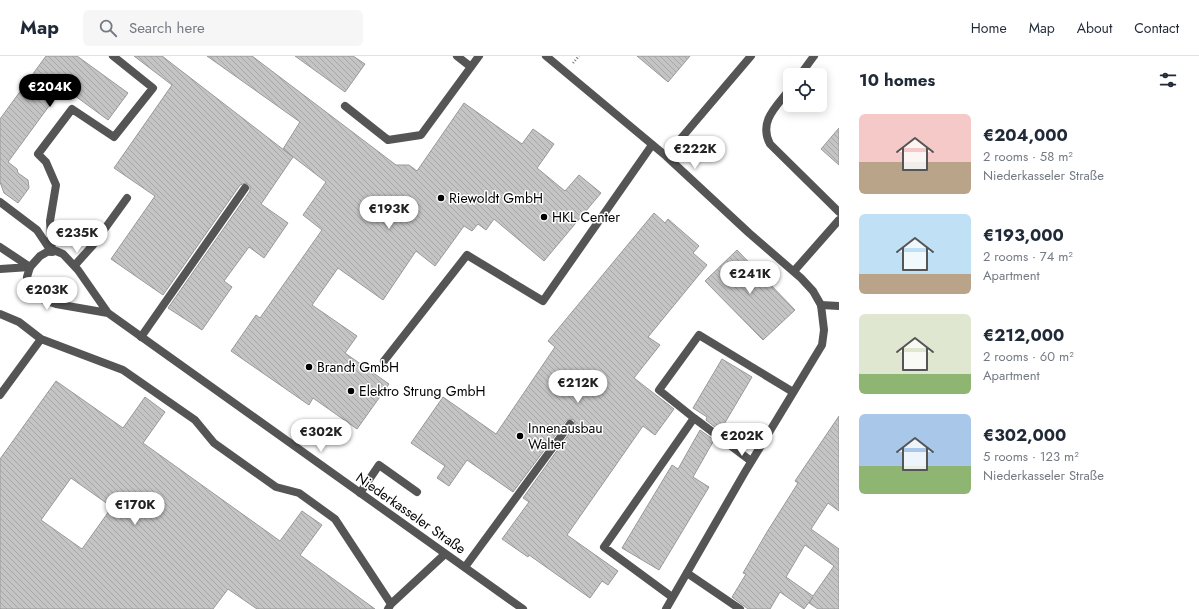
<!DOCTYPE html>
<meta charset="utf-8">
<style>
body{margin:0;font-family:Jost,sans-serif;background:#f6f6f7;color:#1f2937;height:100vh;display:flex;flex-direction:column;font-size:15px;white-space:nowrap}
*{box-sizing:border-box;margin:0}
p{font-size:13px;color:#747a83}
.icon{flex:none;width:22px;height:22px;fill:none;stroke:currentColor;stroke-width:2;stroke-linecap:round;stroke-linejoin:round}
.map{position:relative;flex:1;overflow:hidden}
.sheet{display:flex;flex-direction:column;background:#fff;width:360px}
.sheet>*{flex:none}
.buttons{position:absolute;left:783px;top:12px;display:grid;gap:8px}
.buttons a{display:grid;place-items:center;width:44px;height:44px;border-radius:6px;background:#fff;box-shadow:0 2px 10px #0003;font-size:20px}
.price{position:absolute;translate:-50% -34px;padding:0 9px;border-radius:14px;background:#fff;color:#222;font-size:13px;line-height:26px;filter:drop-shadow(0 1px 2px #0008)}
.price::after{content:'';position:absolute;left:50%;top:24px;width:12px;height:9px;margin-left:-6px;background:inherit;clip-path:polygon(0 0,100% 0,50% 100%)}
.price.current{background:#000;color:#fff}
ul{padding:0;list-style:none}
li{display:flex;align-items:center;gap:12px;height:100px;padding:0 20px}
li span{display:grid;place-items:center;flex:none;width:112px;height:80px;border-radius:6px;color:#555}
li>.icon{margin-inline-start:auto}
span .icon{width:48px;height:48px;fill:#fffc;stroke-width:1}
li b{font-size:17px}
h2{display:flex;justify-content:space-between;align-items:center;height:48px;padding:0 20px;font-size:17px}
header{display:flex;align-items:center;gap:24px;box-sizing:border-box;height:56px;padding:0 20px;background:#fff;border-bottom:1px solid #e0e1e3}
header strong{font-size:19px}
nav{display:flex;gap:22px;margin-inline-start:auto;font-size:14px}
.search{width:280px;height:36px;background:#f6f6f7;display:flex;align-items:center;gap:10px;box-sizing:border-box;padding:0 14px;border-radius:6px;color:#747a83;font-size:15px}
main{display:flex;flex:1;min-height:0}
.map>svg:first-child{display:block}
</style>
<header>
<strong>Map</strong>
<div class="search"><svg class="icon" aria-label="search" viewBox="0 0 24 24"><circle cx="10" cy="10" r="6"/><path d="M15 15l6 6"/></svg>Search here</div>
<nav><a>Home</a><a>Map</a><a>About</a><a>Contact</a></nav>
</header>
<main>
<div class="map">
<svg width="839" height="553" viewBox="0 0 839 553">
<defs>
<pattern id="building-back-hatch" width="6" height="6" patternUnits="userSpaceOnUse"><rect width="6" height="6" fill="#c4c4c4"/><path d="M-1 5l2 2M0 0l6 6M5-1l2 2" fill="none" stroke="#a7a7a7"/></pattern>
</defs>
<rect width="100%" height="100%" fill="#fff"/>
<!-- building -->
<path fill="url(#building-back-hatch)" stroke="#999" fill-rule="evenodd" d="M46 0H77L128 37 108 64 63 31 8 106 17 113 18 117 28 124 29 132 18 147 4 137 0 126V63Z
M134 0H162L293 101 261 148 288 167 264 202 249 191 224 225 232 231 202 274 168 252 250 135V130L246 127 240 129 163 239 111 203 155 140 114 112 172 29Z
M207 0H252L396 109H409L417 115 464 47 522 88 533 73 554 88 537 112 565 135 579 119 601 137 544 205 494 163 486 174 478 168 472 175 464 170 435 210 416 195 383 244 338 212 312 249 357 280 345 297 389 328 357 373 313 342 309 349 231 295 256 259 260 262 322 174 303 159 326 126 283 93 300 66Z
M295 0H353L365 8 345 36Z
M637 0H690L668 26Z
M839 72V109L821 93Z
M654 157 665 167 668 163 699 190 693 197 707 209 648 281 660 289 634 322 674 353 655 379 643 370 567 479 618 515 608 529 602 525 590 542 529 499 528 501 502 483 529 446 523 442 574 371 575 368 574 364 570 363 566 365 513 436 467 404 449 430 437 422 445 410 411 387 443 341 496 378 555 291 548 285Z
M737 194 795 254 763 284 705 225Z
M722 303 752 321 720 375 706 364 707 361 693 352Z
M56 325 123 372 145 341 165 356 143 387 280 485 302 455 322 469 300 499 375 553H257L228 533 213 553H0V403ZM71 422 112 451 82 493 41 464Z
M839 360V455L828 447 811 473 839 493V553H818L809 547 813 541 804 553 780 536 770 553H748L732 541 746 518 743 517 767 476 798 427 795 425ZM805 489 834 510 813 540 786 521Z
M700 374 714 384 693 421 709 431 659 514 622 492 672 409 678 413Z"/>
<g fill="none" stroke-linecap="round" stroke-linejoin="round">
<!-- path -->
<path stroke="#777" stroke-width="2.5" stroke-dasharray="1 2" stroke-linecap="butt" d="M573 7 579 0"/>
<!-- service -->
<path stroke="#555" stroke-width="8" d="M457 0 471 11
M800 19 814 0
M790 33C777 50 758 65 770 88L839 156
M345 50 388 84 421 79 479 0
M0 146 37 174 51 195
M0 191 30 211
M52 196 50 165 56 129 46 106 38 98 72 53 114 81 153 32 113 0
M75 209 93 189 127 142
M0 213 30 211
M794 215 839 164
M821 249 839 250
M0 258 19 266 41 283 0 339
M141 281 245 132
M41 283 123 314 195 364 214 387 276 431 299 437 335 463 391 548
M384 305 467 199 543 245 652 89
M694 362 659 334 699 279 793 336
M360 437 379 409 417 436
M465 511 570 368
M687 517 740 553
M672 541 604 491 694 362 751 405
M388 553 391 548 445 498"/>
<!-- minor -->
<path stroke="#555" stroke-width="8" d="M546 0 666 100 749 177 801 222 813 235 821 249 824 274 822 289 745 416 666 553
M666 100 751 0
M108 257 56 248 44 244 32 235 28 229 27 221 30 211 40 200 47 196 56 195 63 198 78 214 108 257 523 553"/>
</g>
<!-- markers -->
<g fill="#000" stroke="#fff" stroke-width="1.5">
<circle cx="441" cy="142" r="4"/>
<circle cx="544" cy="161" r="4"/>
<circle cx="309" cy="311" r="4"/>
<circle cx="351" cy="335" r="4"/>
<circle cx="520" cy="380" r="4"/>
</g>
<g text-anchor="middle" stroke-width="3" stroke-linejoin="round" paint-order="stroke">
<!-- poi labels -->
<g font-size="14" fill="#000" stroke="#fff" text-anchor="start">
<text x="449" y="147">Riewoldt GmbH</text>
<text x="552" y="166">HKL Center</text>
<text x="317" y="316">Brandt GmbH</text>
<text x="359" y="340">Elektro Strung GmbH</text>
<text x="528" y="377">Innenausbau<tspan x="528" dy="16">Walter</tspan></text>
</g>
<!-- street labels -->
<g font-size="14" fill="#000" stroke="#fff">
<text transform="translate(411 457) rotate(35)" y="5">Niederkasseler Straße</text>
</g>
</g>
</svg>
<div class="buttons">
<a><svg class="icon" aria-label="locate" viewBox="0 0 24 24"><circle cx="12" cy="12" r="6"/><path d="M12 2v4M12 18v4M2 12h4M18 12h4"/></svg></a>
</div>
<b class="price current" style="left:50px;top:52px">€204K</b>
<b class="price" style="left:695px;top:114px">€222K</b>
<b class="price" style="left:389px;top:174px">€193K</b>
<b class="price" style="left:77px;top:198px">€235K</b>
<b class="price" style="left:750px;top:239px">€241K</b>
<b class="price" style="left:47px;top:255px">€203K</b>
<b class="price" style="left:578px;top:348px">€212K</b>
<b class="price" style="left:321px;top:397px">€302K</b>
<b class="price" style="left:742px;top:401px">€202K</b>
<b class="price" style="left:135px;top:470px">€170K</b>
</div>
<section class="sheet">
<h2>10 homes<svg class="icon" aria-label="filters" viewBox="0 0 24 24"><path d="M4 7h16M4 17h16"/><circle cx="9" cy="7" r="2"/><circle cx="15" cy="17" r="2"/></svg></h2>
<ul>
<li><span style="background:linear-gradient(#f6c9c9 60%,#b9a48a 0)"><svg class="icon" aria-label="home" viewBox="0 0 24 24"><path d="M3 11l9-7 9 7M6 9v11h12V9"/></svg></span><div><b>€204,000</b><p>2 rooms · 58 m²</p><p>Niederkasseler Straße</p></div></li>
<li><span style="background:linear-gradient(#bfe0f5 75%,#b9a48a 0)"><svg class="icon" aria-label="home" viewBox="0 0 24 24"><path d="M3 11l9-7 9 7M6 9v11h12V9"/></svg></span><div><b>€193,000</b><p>2 rooms · 74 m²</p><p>Apartment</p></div></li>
<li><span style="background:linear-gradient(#dfe7d0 75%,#8fb573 0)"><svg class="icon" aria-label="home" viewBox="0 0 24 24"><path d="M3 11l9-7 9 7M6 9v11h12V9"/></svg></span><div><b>€212,000</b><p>2 rooms · 60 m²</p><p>Apartment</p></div></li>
<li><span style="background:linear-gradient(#a9c7e8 65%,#8fb573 0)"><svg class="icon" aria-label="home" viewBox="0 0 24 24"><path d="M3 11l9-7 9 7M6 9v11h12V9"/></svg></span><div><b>€302,000</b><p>5 rooms · 123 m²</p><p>Niederkasseler Straße</p></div></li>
</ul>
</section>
</main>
